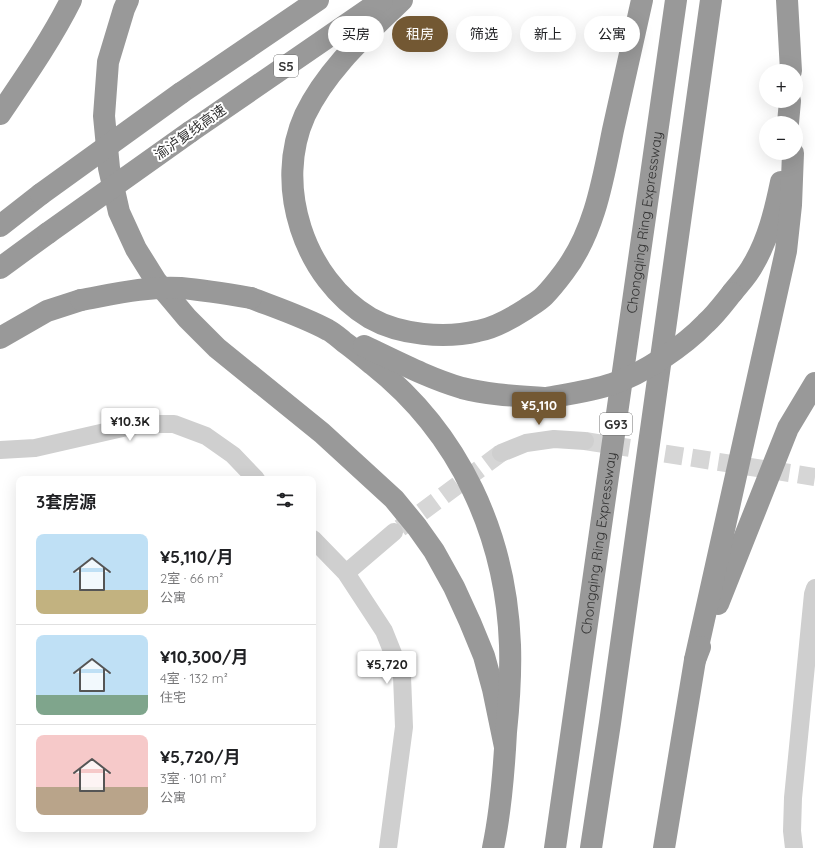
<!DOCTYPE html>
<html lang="zh">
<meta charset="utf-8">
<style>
body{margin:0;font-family:Quicksand,"Noto Sans SC",sans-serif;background:#f6f6f6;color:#202124;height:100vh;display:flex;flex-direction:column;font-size:15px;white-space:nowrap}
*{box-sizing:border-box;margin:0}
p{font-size:13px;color:#757577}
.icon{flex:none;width:22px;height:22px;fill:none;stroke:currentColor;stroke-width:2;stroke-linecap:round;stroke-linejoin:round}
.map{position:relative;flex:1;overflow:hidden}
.sheet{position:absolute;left:16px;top:476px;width:300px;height:356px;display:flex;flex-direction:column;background:#fff;border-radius:8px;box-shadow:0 4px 16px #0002}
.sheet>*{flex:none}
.guide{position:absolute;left:328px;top:16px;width:380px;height:36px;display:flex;gap:8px}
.fabs{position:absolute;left:759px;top:64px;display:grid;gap:8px}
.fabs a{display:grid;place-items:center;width:44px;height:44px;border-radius:50%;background:#fff;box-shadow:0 4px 16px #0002;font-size:20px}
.price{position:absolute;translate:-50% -34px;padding:0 9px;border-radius:4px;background:#fff;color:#222;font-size:13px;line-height:26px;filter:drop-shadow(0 1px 2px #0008)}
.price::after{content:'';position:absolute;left:50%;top:24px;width:12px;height:9px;margin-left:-6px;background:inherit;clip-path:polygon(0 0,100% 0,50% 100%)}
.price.selected{background:#735833;color:#fff}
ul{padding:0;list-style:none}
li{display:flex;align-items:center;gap:12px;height:100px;padding:0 20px}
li+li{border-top:1px solid #e0e0e0}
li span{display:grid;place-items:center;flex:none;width:112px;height:80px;border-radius:8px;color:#555}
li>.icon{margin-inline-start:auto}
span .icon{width:48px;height:48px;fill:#fffc;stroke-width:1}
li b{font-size:17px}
h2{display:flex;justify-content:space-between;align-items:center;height:48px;padding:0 20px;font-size:17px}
.pill{padding:0 14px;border-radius:18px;background:#fff;box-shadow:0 4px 16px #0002;font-size:14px;line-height:36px}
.pill.selected{background:#735833;color:#fff}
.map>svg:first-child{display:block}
</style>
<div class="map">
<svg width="815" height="848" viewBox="0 0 815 848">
<rect width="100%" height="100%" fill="#fff"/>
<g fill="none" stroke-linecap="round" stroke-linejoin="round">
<!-- street-tunnel -->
<path stroke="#d6d6d6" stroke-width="18" stroke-dasharray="18 9" stroke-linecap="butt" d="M585 441 815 477
M400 528 501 453"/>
<!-- street -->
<path stroke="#cfcfcf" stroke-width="18" d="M0 450 35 448 140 424H174L206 436 233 455 256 479
M501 453 526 443 554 439 585 441
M313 539 346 573 384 631 402 676 404 727 388 848
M346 573 394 532
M794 848 792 831 793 798 813 594 815 588"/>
<!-- highway -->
<g stroke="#999" stroke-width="22">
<path d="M128 0 124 9 108 62 104 116 109 168 119 212 136 249 156 281 187 318 217 348 322 433 394 499 417 527 434 551 454 587 470 622 484 656 493 689 505 747"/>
<path d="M402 0C366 35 327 69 305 115 273 185 304 279 370 318 400 335 445 339 478 331 495 328 512 318 526 309 532 305 539 301 544 296 551 289 558 280 564 272 595 231 603 179 613 130 623 87 632 43 642 0"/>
<path d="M787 0 791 71"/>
<path d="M181 93 318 0"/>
<path d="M0 114C25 77 51 40 71 0"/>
<path d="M788 123 790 101"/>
<path d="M190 132 382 0"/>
<path d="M0 226 41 194"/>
<path d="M0 268 48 233"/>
<path d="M732 293C739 284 748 275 753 265 768 240 775 211 781 182"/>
<path d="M251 298C277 308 304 317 328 330 334 333 339 338 344 342 354 349 363 357 373 365 460 434 506 535 510 645 511 674 509 703 506 732 504 770 501 810 493 848"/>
<path d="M0 338 47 311 81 300"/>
<path d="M364 346C396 361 428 378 462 388 489 395 518 396 546 398"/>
<path d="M718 604 788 428 815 383"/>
<path d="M695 660 786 251 791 205 793 153"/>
<path id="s1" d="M555 848 676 0"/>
<path d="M591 848 610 723 711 0"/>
<path d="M664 848 695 660 700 647"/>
</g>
<!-- highway-bridge -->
<path stroke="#999" stroke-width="22" d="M41 194 181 93
M48 233 190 132
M81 300C114 294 147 286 181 288 204 290 228 294 251 298
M546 398C568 394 591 391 612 384 643 374 684 346 706 323 716 314 724 303 732 293"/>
</g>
<g text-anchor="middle" stroke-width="4" stroke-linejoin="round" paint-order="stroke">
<!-- shield labels -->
<g fill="#fff" stroke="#707070" stroke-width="1">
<rect x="274" y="55" width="24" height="22" rx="3"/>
<rect x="600" y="413" width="32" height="22" rx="3"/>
</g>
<g font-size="13" font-weight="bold" fill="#323232">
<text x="286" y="71">S5</text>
<text x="616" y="429">G93</text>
</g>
<!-- street labels -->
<g font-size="14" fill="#323232" stroke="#fff">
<text transform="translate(190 132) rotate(-35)" y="5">渝泸复线高速</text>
<text dy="5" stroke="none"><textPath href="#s1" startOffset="632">Chongqing Ring Expressway</textPath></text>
<text dy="5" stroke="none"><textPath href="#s1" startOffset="308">Chongqing Ring Expressway</textPath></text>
</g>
</g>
</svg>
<div class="fabs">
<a>+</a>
<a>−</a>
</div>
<b class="price selected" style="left:539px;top:426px">¥5,110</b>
<b class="price" style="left:130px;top:442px">¥10.3K</b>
<b class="price" style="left:387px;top:685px">¥5,720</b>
<div class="guide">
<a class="pill">买房</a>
<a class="pill selected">租房</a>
<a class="pill">筛选</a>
<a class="pill">新上</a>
<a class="pill">公寓</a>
</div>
<section class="sheet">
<h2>3套房源<svg class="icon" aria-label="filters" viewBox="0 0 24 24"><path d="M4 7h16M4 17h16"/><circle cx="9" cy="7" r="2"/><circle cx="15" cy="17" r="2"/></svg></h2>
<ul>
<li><span style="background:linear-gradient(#bfe0f5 70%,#c2b280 0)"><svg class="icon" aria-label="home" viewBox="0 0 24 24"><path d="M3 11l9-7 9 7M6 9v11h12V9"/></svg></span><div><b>¥5,110/月</b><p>2室 · 66 m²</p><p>公寓</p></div></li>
<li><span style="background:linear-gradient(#bfe0f5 75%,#7fa58c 0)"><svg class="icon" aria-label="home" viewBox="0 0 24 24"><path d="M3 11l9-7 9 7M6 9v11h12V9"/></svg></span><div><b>¥10,300/月</b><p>4室 · 132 m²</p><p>住宅</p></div></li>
<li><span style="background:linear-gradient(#f6c9c9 65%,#b9a48a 0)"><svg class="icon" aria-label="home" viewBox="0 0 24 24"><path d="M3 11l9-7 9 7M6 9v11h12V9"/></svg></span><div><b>¥5,720/月</b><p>3室 · 101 m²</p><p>公寓</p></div></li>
</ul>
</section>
</div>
